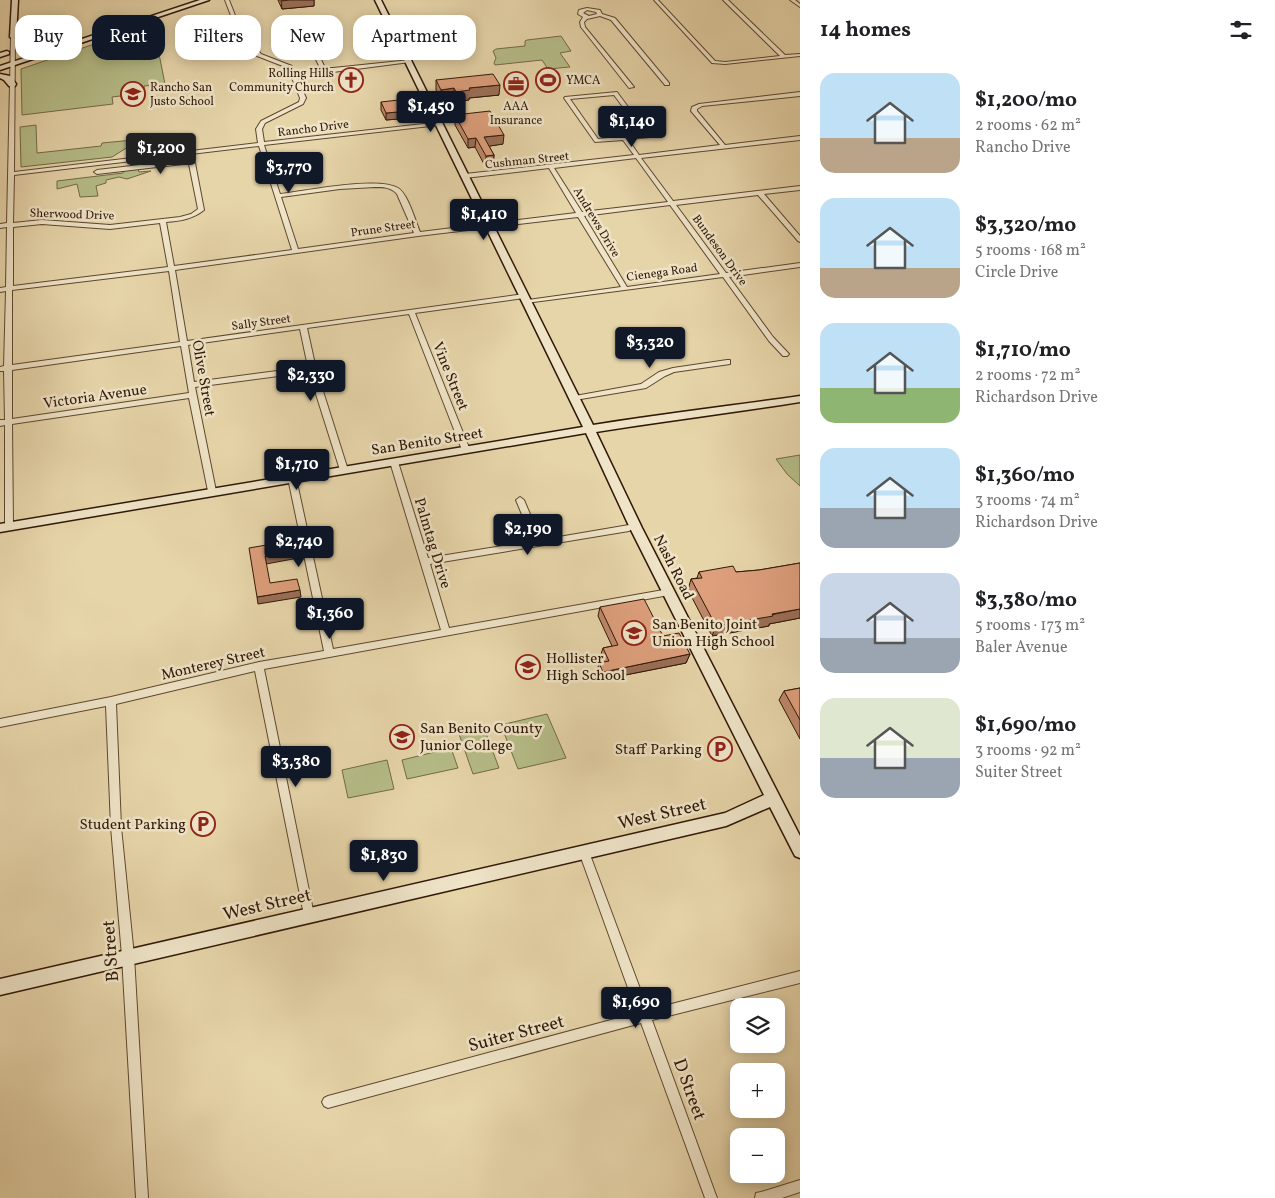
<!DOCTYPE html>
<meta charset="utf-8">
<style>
body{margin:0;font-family:Vollkorn,serif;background:#f6f6f6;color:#202124;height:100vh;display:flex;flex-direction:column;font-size:19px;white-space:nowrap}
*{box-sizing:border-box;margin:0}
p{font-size:16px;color:#757577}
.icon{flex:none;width:28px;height:28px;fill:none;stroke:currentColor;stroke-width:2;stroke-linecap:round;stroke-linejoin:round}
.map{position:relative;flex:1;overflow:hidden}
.drawer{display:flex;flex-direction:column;background:#fff;width:475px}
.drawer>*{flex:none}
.guide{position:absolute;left:15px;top:15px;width:475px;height:45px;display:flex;gap:10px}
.buttons{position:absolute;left:730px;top:998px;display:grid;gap:10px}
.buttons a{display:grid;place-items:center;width:55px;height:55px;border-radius:10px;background:#fff;box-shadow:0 2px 12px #0003;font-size:25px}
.price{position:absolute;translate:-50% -42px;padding:0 11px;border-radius:5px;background:#111827;color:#fff;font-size:16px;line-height:32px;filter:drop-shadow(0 1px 2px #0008)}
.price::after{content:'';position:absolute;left:50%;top:30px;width:15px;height:11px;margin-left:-8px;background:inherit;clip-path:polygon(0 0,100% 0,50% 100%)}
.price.on{background:#222;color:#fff}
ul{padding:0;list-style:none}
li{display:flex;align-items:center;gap:15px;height:125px;padding:0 20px}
li span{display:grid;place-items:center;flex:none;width:140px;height:100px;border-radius:15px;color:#555}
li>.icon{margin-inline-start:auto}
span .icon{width:60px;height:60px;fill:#fffc;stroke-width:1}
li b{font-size:21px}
h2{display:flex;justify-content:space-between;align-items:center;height:60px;padding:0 20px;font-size:21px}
.pill{padding:0 18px;border-radius:15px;background:#fff;box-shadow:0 2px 12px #0003;font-size:18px;line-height:45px}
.pill.on{background:#111827;color:#fff}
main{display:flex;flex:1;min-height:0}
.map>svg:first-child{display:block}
</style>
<main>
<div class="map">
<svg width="800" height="1198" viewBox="0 0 800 1198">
<rect width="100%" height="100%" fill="#e7d5aa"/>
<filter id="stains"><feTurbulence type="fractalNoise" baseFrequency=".004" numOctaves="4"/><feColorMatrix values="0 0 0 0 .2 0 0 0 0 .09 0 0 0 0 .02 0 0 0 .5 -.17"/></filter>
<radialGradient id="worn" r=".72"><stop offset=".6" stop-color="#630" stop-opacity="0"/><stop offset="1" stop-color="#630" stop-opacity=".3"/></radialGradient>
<!-- green -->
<path fill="#b6bd88" stroke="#736a47" d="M153 24 165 84 144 86 145 93 112 97 113 104 22 115 21 69Z
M561 36 571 51 560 53 570 67 548 69 542 60 495 65 494 63 496 58 493 51 496 49 525 46V41L527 40Z
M36 125 37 153 101 146 102 143 133 140 136 142 112 157 21 167 20 127Z
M138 169 139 172 151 171 127 179 119 177 106 180V183L96 186 98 196 80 197 77 184 57 189V181L123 173 124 170Z
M800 455V486L787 474 776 459Z
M547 714 566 758 518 769 501 725Z
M484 728 499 768 473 774 459 734Z
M451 748 458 768 407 779 402 760Z
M387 760 394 789 348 798 342 770Z"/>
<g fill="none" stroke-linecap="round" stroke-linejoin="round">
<defs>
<path id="street" d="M225 0H229L242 33 245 36H249L257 40 253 43 261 54 292 66 306 98 303 104 265 123 262 129 264 142 441 122 442 123 439 125 264 145 280 194C304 191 379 176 398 188 408 194 415 220 420 232L576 213 549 168 465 178 462 176 465 174 634 155 623 140 595 142 564 98 565 97 617 92 648 134 661 132 664 134 661 136 628 139 639 155 720 145 691 111 692 107 699 104 800 92V96L702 106 697 109V111L725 145 800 136V140L641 158 673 201 800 186V190L764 194 800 236V242L798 241 758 195 676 205 726 273 800 263V267L729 277 773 337 789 354 787 356H783L769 341 723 277 526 303V301L528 300 621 287 578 217 418 236 175 270 187 341 524 294 527 296 524 298 415 313 470 450 469 452H463L462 450 409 314 307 328 316 369 348 470 347 472H341L340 470 309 372 195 387 216 491 215 493H209L208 491 189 398 12 424 13 526 12 528H6L5 526V425L0 426V420H5L4 371H0V367L4 366 6 291 0 292V288L6 287 7 227 0 228V224L7 223 11 37 13 36 15 37 14 172 258 143 256 129 261 121 299 102 300 98 288 68 257 56 248 44 240 42V39L241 38 238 34ZM247 39 251 40 249 41 244 40ZM614 95 643 134 598 139 570 99ZM259 146 292 250 174 266 166 222C180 221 193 219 204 210L195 163 183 160 97 170 94 172 97 174 183 164H189L198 209 191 214 180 217 110 225 42 220 13 223 14 175ZM636 158 668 202 582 212 554 168ZM375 187C383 187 391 187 397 194L414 233 298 249 281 197 340 189ZM670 205 720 274 627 287 584 216ZM160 223 168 267 13 286V227L42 224 110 229ZM169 271 180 342 12 365V290ZM300 329 308 367 194 382 188 345ZM181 346 189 393 12 419V370Z
M654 0H658L715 61 725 62 780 56 723 0H728L785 55 800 54V56L725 64 712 63Z
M790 0H795L800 4V7Z
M587 8 600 10 602 14 615 18 669 83V85H665L611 20 600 16 587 19 584 22 585 27 634 87 629 88 581 27 580 22 583 17 578 14 579 10ZM587 10 596 12 597 14 589 16 583 13Z
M314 22 316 23 324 40 316 49 325 68H333L410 60 412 61 410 62 333 72 321 70 311 49 319 40 312 23Z
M727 360H730V364L674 372 665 376 646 388 575 400 571 398 575 396 641 384 659 372 673 368Z
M394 459 398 462 428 558 533 541 516 500 520 497 524 500 541 540 629 525 633 528 629 531 430 564 449 628 669 589 672 590 673 592 672 594 669 595 264 669 314 915 313 919 309 920 305 919 304 915 255 671 116 704 121 827 134 956 148 1198H136L122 956 111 827 106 706 0 727V719L111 697 259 662 324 651 288 478 292 475 296 478 333 649 441 630 390 462Z
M584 847 588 849 589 852 648 1010 800 971V983L652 1020 717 1198H705L641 1023 328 1108 324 1106 322 1102 324 1098 328 1096 637 1013 579 852 580 849Z
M800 1180V1192L782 1198H755L756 1193 761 1192Z"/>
<path id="secondary" d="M12 0H18L16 37 13 39 10 37Z
M200 0H209L0 70V66Z
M375 0H381L593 425C662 414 731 406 800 396V402C732 413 664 421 596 432L642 528 800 836V858L795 856 770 807 726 826 0 995V979L725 813 764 795 630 528 586 433 0 532V524L583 427Z
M7 51 9 52V54L0 57V53Z
M0 74 10 76 16 84 15 86H9L4 80 0 78Z"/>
</defs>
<!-- street casing -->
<use href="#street" stroke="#5e472f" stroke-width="2"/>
<!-- secondary casing -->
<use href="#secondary" stroke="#301806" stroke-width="3"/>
<!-- street -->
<use href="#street" fill="#efe4c8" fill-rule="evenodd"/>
<!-- secondary -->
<use href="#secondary" fill="#efe4c8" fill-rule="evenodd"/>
</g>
<!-- wall -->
<path fill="#bf896c" stroke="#301806" d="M278 0H314V6L282 9Z
M411 23 441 41V46L421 48 411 28Z
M436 80 499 95 469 98V100L456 101 454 98 441 99 436 90Z
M381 102 413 116H412V121L399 122 398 119 386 120 381 110Z
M455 115 503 144 489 146 494 155 493 165 485 166 475 147 468 148 455 125Z
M800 563V618L769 624V626L712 636 688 590 691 579 697 578 699 572H736L759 570Z
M600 607 663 636 690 654 686 663 600 680 597 672 599 663H603L600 657 603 648 612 646 598 616Z
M800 688V739L779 700 784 691Z"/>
<!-- shaded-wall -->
<path fill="#9b6f58" stroke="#301806" d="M289 0H314V6L282 9 281 1Z
M500 85 499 95 469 98V100L456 101V92L469 88Z
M454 88V98L441 99V90Z
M410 109H413L412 121 399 122V115Z
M398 112V119L386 120V113Z
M504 135 503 144 484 147V137Z
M476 138 475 147 468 148V139Z
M494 155 493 165 485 166 486 156Z
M292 551 293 559 266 564 265 556Z
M300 590 301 597 258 604 257 597Z
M800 609V618L769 624V626L712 636 716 626Z
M690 654 686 663 600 680 603 672Z"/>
<!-- building -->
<path fill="#de9f7d" stroke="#301806" d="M431 21 441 41 421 43 411 23Z
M493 74 500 85 469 88 470 90 456 92 454 88 441 90 436 80Z
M407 99 413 109H410L412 113 399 115 398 112 386 113 381 102Z
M490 111 504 135 484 137 494 155 486 156 476 138 468 139 455 115Z
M290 541 292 551 265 556 270 583 297 579 300 590 257 597 249 548Z
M800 563V609L772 614 773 616 716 626 691 579 702 578 699 572 733 566 736 572 759 570Z
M644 599 663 636 679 633 690 654 603 672 599 663 609 661 603 648 618 645 600 607Z
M800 688V720L784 691Z"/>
<!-- icons -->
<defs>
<symbol id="church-ring" viewBox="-11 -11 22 22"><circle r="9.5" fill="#efe4c8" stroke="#8f2418" stroke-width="1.5"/><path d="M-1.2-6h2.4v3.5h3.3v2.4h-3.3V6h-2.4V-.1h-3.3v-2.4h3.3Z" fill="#8f2418"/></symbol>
<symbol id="stadium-ring" viewBox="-11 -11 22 22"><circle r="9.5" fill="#efe4c8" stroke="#8f2418" stroke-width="1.5"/><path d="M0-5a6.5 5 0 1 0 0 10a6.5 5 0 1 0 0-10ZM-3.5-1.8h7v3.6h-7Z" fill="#8f2418"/></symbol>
<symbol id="office-ring" viewBox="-11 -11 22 22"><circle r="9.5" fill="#efe4c8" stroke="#8f2418" stroke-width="1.5"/><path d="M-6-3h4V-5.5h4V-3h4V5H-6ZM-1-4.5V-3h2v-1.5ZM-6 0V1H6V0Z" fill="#8f2418"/></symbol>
<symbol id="school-ring" viewBox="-11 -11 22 22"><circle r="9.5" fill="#efe4c8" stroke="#8f2418" stroke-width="1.5"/><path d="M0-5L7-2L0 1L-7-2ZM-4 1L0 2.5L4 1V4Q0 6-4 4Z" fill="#8f2418"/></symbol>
<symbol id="parking-ring" viewBox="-11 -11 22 22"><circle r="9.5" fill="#efe4c8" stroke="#8f2418" stroke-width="1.5"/><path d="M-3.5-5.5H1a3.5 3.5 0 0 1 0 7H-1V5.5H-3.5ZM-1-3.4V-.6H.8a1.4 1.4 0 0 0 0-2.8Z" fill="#8f2418"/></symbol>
</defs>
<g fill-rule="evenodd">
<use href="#church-ring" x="337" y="66" width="28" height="28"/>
<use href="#stadium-ring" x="534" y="66" width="28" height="28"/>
<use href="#office-ring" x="502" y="70" width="28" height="28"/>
<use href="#school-ring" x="119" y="80" width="28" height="28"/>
<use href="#school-ring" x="620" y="619" width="28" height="28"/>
<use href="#school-ring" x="514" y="653" width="28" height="28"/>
<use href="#school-ring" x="388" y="723" width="28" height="28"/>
<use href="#parking-ring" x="706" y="735" width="28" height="28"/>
<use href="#parking-ring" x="189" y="810" width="28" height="28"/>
</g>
<g text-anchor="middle" stroke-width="5" stroke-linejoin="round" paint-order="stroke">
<!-- far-poi labels -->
<g font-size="12" fill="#301806" stroke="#efe4c8" text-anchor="start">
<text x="334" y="77" text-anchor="end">Rolling Hills<tspan x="334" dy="14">Community Church</tspan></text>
<text x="566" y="84">YMCA</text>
<text x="150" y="91">Rancho San<tspan x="150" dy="14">Justo School</tspan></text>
<text x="516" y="110" text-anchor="middle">AAA<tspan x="516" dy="14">Insurance</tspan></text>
</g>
<!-- far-street labels -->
<g font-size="12" fill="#301806" stroke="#efe4c8">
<text transform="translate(313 128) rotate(-7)" y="4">Rancho Drive</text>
<text transform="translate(527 160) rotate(-6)" y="4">Cushman Street</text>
<text transform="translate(72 214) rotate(2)" y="4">Sherwood Drive</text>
<text transform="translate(597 222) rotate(59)" y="4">Andrews Drive</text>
<text transform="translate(383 228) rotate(-8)" y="4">Prune Street</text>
<text transform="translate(720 250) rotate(54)" y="4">Bundeson Drive</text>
<text transform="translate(662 272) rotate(-8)" y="4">Cienega Road</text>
<text transform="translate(261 322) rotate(-8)" y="4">Sally Street</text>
</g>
<!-- street labels -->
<g font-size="15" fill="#301806" stroke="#efe4c8">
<text transform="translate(451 376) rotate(68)" y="5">Vine Street</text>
<text transform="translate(204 378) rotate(80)" y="5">Olive Street</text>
<text transform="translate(95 396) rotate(-8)" y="5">Victoria Avenue</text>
<text transform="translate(427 441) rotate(-9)" y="5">San Benito Street</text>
<text transform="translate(433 543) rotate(73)" y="5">Palmtag Drive</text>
<text transform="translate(674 567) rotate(63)" y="5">Nash Road</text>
<text transform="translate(213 663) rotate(-13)" y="5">Monterey Street</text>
</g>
<!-- poi labels -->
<g font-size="15" fill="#301806" stroke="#efe4c8" text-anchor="start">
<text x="652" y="629">San Benito Joint<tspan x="652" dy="17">Union High School</tspan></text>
<text x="546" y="663">Hollister<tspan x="546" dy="17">High School</tspan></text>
<text x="420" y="733">San Benito County<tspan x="420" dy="17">Junior College</tspan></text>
<text x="702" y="754" text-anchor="end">Staff Parking</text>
<text x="186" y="829" text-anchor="end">Student Parking</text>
</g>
<!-- near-street labels -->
<g font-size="18" fill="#301806" stroke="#efe4c8">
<text transform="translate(662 813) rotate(-13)" y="6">West Street</text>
<text transform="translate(267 904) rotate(-13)" y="6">West Street</text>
<text transform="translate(110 951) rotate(-94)" y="6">B Street</text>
<text transform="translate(516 1033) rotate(-15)" y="6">Suiter Street</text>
<text transform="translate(690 1089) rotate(70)" y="6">D Street</text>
</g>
</g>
<rect width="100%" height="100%" filter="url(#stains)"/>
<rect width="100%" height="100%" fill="url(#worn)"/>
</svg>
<div class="buttons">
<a><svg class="icon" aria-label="layers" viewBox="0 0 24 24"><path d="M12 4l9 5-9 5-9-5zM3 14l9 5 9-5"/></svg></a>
<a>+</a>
<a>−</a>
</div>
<b class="price" style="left:431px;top:133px">$1,450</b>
<b class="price" style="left:632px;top:148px">$1,140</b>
<b class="price on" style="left:161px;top:175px">$1,200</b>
<b class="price" style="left:289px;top:194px">$3,770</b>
<b class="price" style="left:484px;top:241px">$1,410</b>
<b class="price" style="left:650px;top:369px">$3,320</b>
<b class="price" style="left:311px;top:402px">$2,330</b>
<b class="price" style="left:297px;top:491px">$1,710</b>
<b class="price" style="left:528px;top:556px">$2,190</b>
<b class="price" style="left:299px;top:568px">$2,740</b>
<b class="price" style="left:330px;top:640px">$1,360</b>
<b class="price" style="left:296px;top:788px">$3,380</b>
<b class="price" style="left:384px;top:882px">$1,830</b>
<b class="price" style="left:636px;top:1029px">$1,690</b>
<div class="guide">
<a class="pill">Buy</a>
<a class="pill on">Rent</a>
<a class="pill">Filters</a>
<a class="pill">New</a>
<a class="pill">Apartment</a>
</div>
</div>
<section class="drawer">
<h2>14 homes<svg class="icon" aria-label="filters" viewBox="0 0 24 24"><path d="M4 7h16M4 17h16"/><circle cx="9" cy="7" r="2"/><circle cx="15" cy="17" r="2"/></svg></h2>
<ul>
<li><span style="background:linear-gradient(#bfe0f5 65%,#b9a48a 0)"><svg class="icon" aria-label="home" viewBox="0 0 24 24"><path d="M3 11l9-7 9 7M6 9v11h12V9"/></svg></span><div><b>$1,200/mo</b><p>2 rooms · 62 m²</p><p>Rancho Drive</p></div></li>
<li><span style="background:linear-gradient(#bfe0f5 70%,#b9a48a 0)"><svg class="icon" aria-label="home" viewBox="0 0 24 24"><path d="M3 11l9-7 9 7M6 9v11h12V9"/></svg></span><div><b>$3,320/mo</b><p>5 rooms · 168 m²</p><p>Circle Drive</p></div></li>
<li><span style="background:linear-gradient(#bfe0f5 65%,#8fb573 0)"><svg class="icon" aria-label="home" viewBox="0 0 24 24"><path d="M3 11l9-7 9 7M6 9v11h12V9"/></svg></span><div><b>$1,710/mo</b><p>2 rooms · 72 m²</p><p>Richardson Drive</p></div></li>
<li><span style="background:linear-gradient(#bfe0f5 60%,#9aa5b1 0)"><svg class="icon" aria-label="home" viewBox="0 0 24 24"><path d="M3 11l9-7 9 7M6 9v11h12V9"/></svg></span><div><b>$1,360/mo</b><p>3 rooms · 74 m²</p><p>Richardson Drive</p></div></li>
<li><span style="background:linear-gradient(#c9d6e8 65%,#9aa5b1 0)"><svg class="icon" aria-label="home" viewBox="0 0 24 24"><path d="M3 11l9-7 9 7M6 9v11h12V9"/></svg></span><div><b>$3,380/mo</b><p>5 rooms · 173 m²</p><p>Baler Avenue</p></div></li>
<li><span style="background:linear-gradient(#dfe7d0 60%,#9aa5b1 0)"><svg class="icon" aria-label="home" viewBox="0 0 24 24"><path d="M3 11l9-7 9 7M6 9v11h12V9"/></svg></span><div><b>$1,690/mo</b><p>3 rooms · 92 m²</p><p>Suiter Street</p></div></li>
</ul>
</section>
</main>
